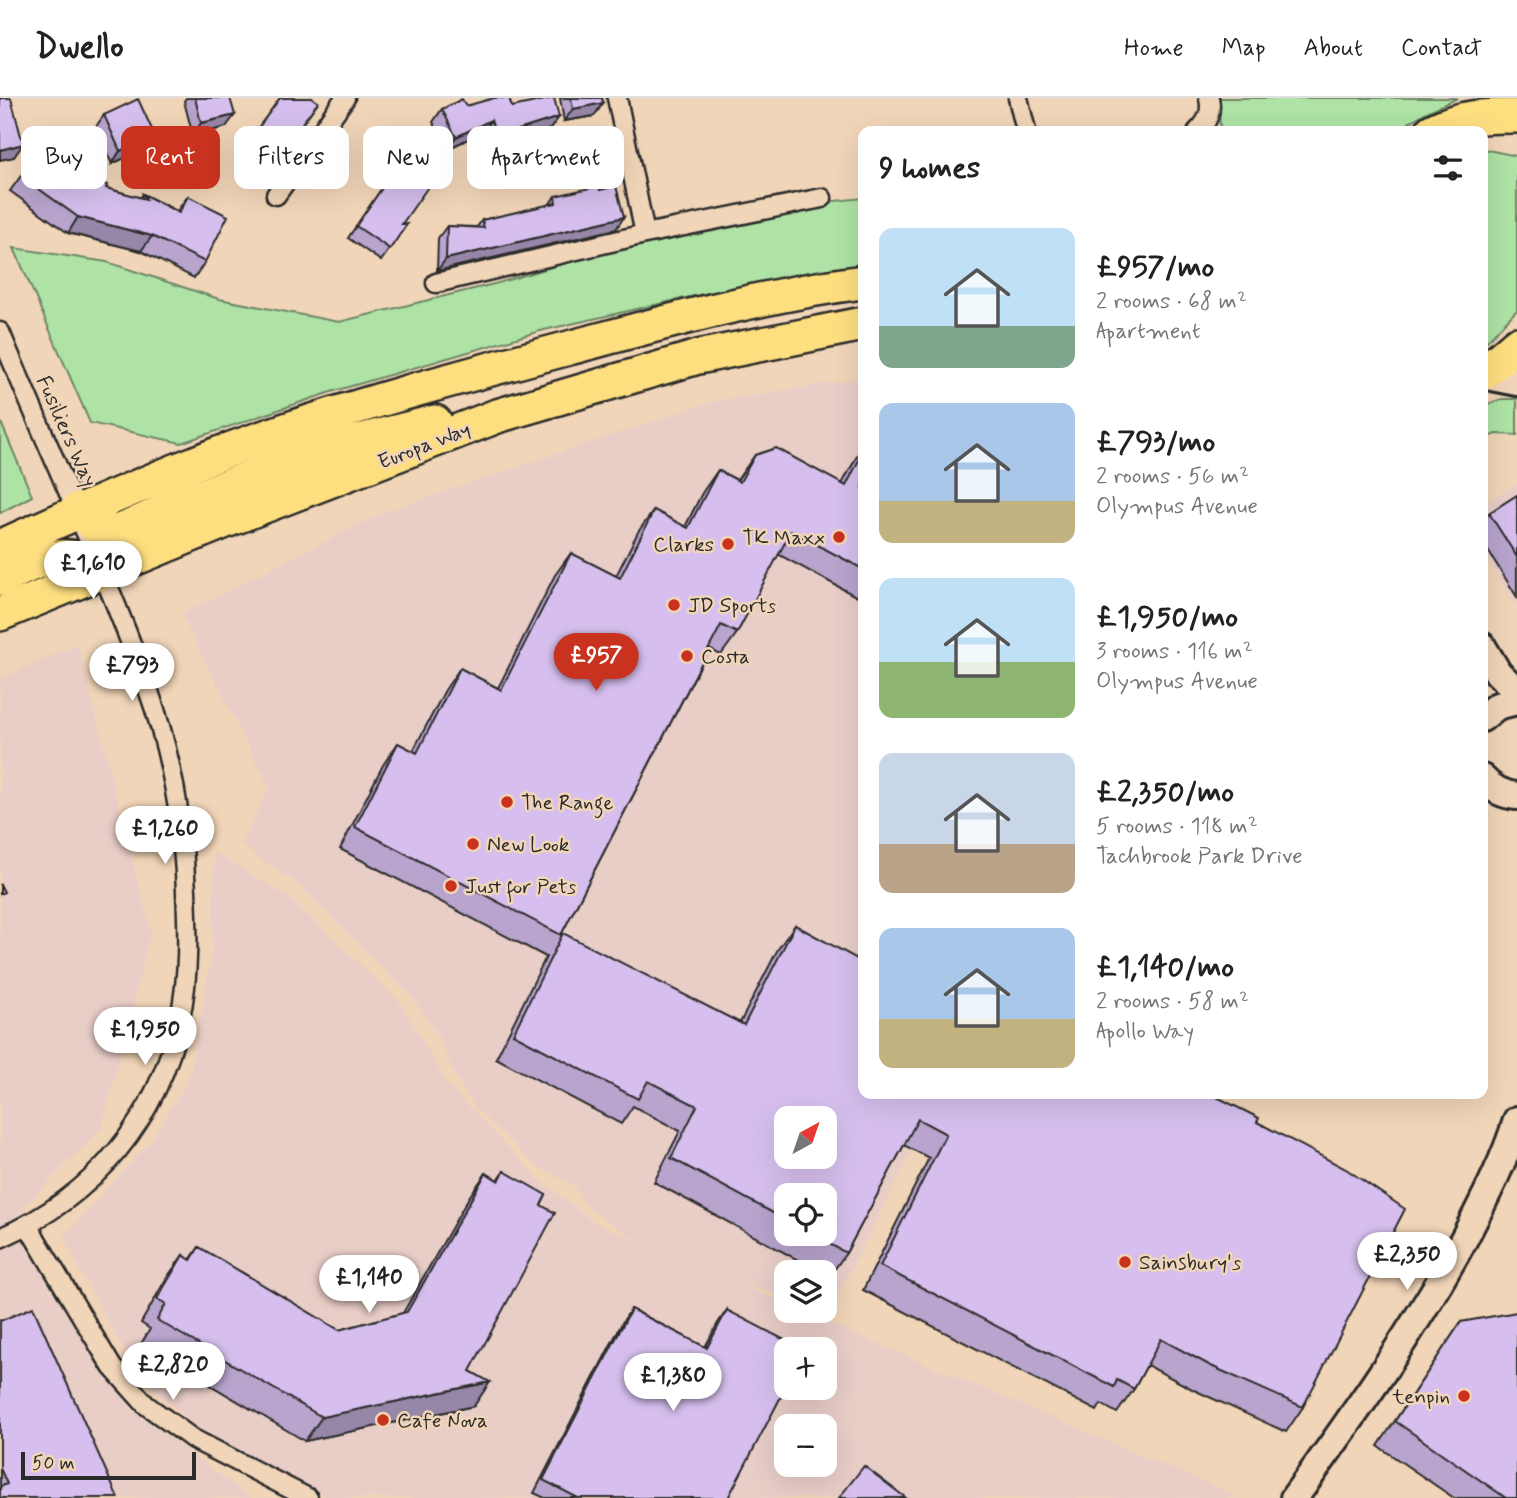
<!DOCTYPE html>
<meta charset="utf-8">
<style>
body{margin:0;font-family:Mynerve,sans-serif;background:#f2f2f2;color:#222;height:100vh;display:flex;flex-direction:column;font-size:26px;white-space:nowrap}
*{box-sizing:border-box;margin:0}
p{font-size:23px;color:#767676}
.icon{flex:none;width:38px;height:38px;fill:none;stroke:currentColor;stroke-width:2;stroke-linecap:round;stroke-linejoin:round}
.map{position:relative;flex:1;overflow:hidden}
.drawer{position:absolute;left:858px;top:28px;width:630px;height:973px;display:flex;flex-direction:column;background:#fff;border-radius:14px;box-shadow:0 7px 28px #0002}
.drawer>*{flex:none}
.guide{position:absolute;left:21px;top:28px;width:665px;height:63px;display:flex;gap:14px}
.needle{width:46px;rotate:40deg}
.buttons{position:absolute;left:774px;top:1008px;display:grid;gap:14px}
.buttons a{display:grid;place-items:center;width:63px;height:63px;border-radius:14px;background:#fff;box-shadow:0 7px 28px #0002;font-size:35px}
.scale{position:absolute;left:21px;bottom:18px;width:175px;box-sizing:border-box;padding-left:7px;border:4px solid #2b2b2b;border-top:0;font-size:19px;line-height:24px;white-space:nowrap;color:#2b2b2b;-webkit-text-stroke:5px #f1d5b8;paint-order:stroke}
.price{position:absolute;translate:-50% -60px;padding:0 16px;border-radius:24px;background:#fff;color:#222;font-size:23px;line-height:46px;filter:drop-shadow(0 2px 4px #0008)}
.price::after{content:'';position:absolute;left:50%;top:42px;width:21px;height:16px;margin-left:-10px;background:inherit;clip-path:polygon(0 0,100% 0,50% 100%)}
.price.selected{background:#c8321e;color:#fff}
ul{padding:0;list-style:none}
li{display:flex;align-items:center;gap:21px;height:175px;padding:0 21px}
li span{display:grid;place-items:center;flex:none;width:196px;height:140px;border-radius:14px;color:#555}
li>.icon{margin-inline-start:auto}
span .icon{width:84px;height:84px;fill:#fffc;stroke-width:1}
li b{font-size:30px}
h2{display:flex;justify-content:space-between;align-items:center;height:84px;padding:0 21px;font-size:30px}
.chip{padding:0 24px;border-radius:14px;background:#fff;box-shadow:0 7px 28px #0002;font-size:24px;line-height:63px}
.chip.selected{background:#c8321e;color:#fff}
header{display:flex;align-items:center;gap:42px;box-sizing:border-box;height:98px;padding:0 35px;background:#fff;border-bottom:2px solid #e0e0e0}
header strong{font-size:33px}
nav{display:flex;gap:38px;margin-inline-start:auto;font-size:24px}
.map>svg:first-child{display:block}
</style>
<header>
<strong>Dwello</strong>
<nav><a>Home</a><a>Map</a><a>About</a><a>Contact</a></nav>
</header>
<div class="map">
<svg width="1517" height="1400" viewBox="0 0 1517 1400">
<rect width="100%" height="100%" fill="#f1d5b8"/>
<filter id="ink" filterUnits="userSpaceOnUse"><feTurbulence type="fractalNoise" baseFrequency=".0143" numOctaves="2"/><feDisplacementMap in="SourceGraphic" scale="14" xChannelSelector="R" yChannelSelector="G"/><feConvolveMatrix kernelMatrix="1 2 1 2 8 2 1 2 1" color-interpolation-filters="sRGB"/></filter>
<g filter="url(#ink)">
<!-- built -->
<path fill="#e9cec8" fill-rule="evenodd" d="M863 280V996H942L831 1211 824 1209V1174H786V1198L739 1186 786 1206V1213H802L1241 1400H330L205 1337 136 1275 78 1169 64 1139 152 1041 189 981 212 855 214 754 291 801 401 905 447 986 540 1082 595 1125 638 1143 589 1111 573 1087 535 1067 474 1009 454 975 439 940 412 899 300 788 241 747 269 689 181 516 384 414 710 304ZM786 1020H824V1059H786ZM786 1097H824V1136H786ZM786 1251H824V1290H786ZM786 1328H824V1367H786Z
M1517 385V509L1482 453V408Z
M78 546 151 834 102 1030 22 1111 64 1198 132 1311 251 1400H0V581Z"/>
<!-- green -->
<path fill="#aee3a5" stroke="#6c8768" stroke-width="2" d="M1219 0H1458C1438 9 1415 17 1400 33H1220Z
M1483 51 1517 58V212L1482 248Z
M863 100V167L703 196 540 233 331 294 181 345 90 325 14 150 107 164 219 201 339 224 498 185 643 142 806 106Z
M1502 301H1517V337L1496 336 1482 342V308Z
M0 322 32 398 0 415Z"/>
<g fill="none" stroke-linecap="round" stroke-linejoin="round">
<defs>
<path id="street" d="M617 0 645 136
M1018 0 1026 33
M1198 33C1208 23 1212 14 1209 0
M276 97 345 0
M436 185 645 136 822 100
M0 234C49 353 104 469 148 591 171 655 183 725 186 793 188 835 189 879 180 920 158 1022 95 1098 0 1140
M28 1128 112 1269 146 1307 193 1341 308 1400"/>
<path id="secondary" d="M1482 277 1517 284
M1482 548 1498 575 1517 593
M1482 620 1497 608 1517 603
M1482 680C1491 690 1503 697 1517 698
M1294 1400C1355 1316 1415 1231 1465 1139 1484 1102 1505 1062 1517 1022"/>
<path id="highway" d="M1432 33C1462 18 1483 18 1517 18
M1482 276 1517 246
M78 412 100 432 111 434 123 432 171 410 274 370 335 349 435 324
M0 449C77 414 154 380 234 350 343 310 456 280 569 250 666 224 762 197 863 184
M0 481C36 464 68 444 103 475
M0 516 233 420 497 318 698 259 863 226"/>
</defs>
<!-- street casing -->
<use href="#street" stroke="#2b2b2b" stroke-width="23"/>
<!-- secondary casing -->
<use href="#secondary" stroke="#2b2b2b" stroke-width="32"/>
<!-- highway casing -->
<use href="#highway" stroke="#2b2b2b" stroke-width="38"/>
<!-- street -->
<use href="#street" stroke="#f1d5b8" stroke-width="18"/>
<!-- secondary -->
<use href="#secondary" stroke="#f1d5b8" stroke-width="26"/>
<!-- highway -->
<use href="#highway" stroke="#fedf80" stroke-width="33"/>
</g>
<!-- wall -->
<path fill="#b8a4cd" stroke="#2b2b2b" stroke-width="2" fill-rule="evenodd" d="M186 0H230L226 29 193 38 184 3Z
M280 0 318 4 271 69 244 49Z
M560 0H602L603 5 594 18 564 23Z
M466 8 512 9 559 19 550 31 488 52 483 34 447 51 427 80 402 126H407L381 163 348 140 423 30 444 45 433 24 442 11Z
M104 17 155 38 146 50 112 66 95 30Z
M39 53 82 85 86 80 106 90 140 100 143 96 177 113 188 98 205 164 194 180 141 153 68 135 10 93Z
M555 98 616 131 437 173 438 140 447 128 477 129 482 122 549 107Z
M863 347V502L778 456 737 535 721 557 709 551 561 837 740 925 778 851 795 827 863 996 1257 1024 1303 1309 1286 1334 1194 1292 1147 1267 1134 1291 1117 1315 1101 1306 1097 1313 863 1192 929 1060 904 1047 846 1155 829 1179 824 1177V1174H820L654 1084 680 1033 633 1008 621 1026 496 960 546 859 340 751 383 667 398 645 413 653 445 592 460 570 498 590 555 477 571 455 616 478 638 434 654 412 685 429 702 395 718 372 737 382 755 357 842 386ZM786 1097 824 1136H786Z
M1517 397V499L1482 443V425L1489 415Z
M504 1073 541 1107 470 1273 474 1308 305 1343 141 1246 150 1231 141 1225 166 1181 183 1157 190 1162 199 1149 339 1232 403 1215 469 1099 486 1075 498 1082Z
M631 1211 705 1249 718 1225 727 1212 728 1400H545L534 1395 623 1223Z
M0 1223 118 1400H0Z
M1461 1224 1517 1400H1454L1378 1348Z"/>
<!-- shaded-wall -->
<path fill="#9686a7" stroke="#2b2b2b" stroke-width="2" d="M603 5 594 18 564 23 573 11Z
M235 17 226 29 193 38 201 25Z
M559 19 550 31 488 52 496 39Z
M491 22 483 34 447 51 418 92 456 39Z
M155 38 146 50 112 66 120 53Z
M23 46 14 59 0 62V52Z
M78 119 152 138 141 153 68 135Z
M624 119 616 131 437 173 446 161Z
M490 1284 474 1308 305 1343 322 1319Z"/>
<!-- building -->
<path fill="#d6bfee" stroke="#2b2b2b" stroke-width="2" fill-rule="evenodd" d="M0 0H11L23 46 0 52Z
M195 0H230L235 17 201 25Z
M280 0H312L318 4 279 56 253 37Z
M494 0H509L512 9 554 0 559 19 496 39 491 22 456 39 442 11 462 1 466 8Z
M571 0H602L603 5 573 11Z
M138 1 155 38 120 53 104 17Z
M423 30 449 49 427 79 432 83 402 126H407L390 151 356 128Z
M39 53 84 86 86 80 107 87 106 90 146 101 143 96 179 115 188 98 228 118 205 164 152 138 78 119 21 78Z
M599 88 600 92 616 88 624 119 446 161 447 128 484 130 482 122 556 105 555 98Z
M776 350 846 388 863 354V471L791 433 737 535 721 527 561 837 355 729 398 645 417 655 460 570 501 592 571 455 620 480 654 412 688 430 718 372 740 384 755 357Z
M1517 397V459L1489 415Z
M0 786 4 794 0 796Z
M795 827 863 864V996H1211L1259 1020 1257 1024 1346 1071 1405 1111 1303 1309 1211 1268 1161 1241 1134 1291 1117 1282 1114 1289 880 1168 946 1036 918 1021 846 1155 811 1136H824V1097H786V1122L671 1060 697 1008 648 983 638 1001 513 936 563 835 744 927ZM786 1020H824V1059H786Z
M504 1073 546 1097 541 1107 555 1115 470 1273 490 1284 322 1319 157 1222 166 1206 157 1201 183 1157 191 1162 199 1149 339 1232 407 1214 486 1075 499 1083Z
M33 1209 118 1400H0V1389L7 1386 0 1370V1223Z
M631 1211 707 1250 727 1212 802 1251H786V1289L728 1400H578L543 1382Z
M1517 1214V1400H1506L1395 1323 1461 1224Z
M864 1368 906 1400H839Z"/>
</g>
<!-- markers -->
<g fill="#c8321e" stroke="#f1d5b8" stroke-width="2.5">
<circle cx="839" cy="439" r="7"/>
<circle cx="728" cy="446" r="7"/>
<circle cx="674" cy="507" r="7"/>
<circle cx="687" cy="558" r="7"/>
<circle cx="507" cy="704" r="7"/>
<circle cx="473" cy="746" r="7"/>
<circle cx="451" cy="788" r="7"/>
<circle cx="1125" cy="1164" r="7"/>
<circle cx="1464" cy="1298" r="7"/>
<circle cx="383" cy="1322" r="7"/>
</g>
<g text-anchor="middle" stroke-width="5" stroke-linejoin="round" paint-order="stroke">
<!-- street labels -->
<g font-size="21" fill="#2b2b2b" stroke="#f1d5b8">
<text transform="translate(67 333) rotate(66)" y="7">Fusiliers Way</text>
<text transform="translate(424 347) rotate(-21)" y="7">Europa Way</text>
</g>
<!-- poi labels -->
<g font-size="21" fill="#2b2b2b" stroke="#f1d5b8" text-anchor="start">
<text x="825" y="446" text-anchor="end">TK Maxx</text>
<text x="714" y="453" text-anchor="end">Clarks</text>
<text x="688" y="514">JD Sports</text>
<text x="701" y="565">Costa</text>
<text x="521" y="711">The Range</text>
<text x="487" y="753">New Look</text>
<text x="465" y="795">Just for Pets</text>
<text x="1139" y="1171">Sainsbury's</text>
<text x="1450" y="1305" text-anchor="end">tenpin</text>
<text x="397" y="1329">Cafe Nova</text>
</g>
</g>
</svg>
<div class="buttons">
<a><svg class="needle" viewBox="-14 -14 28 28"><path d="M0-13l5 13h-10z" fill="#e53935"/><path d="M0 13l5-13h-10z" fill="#767676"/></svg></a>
<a><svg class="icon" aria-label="locate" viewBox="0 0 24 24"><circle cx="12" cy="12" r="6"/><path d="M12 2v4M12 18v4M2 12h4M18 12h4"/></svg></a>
<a><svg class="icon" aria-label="layers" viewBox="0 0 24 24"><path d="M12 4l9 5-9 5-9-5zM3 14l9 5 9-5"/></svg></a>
<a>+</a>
<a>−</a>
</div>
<div class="scale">50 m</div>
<b class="price" style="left:93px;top:503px">£1,610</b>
<b class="price selected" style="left:596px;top:595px">£957</b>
<b class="price" style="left:132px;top:605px">£793</b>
<b class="price" style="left:165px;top:768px">£1,260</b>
<b class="price" style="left:145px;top:969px">£1,950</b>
<b class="price" style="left:1407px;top:1194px">£2,350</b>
<b class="price" style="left:369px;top:1217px">£1,140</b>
<b class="price" style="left:173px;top:1304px">£2,820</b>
<b class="price" style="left:673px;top:1315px">£1,380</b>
<div class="guide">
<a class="chip">Buy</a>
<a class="chip selected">Rent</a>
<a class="chip">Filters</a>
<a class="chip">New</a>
<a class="chip">Apartment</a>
</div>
<section class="drawer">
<h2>9 homes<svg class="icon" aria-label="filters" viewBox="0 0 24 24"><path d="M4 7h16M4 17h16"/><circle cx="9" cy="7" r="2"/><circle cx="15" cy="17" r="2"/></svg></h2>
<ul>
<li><span style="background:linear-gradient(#bfe0f5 70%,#7fa58c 0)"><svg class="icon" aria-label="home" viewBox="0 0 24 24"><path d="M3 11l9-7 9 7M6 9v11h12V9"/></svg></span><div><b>£957/mo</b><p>2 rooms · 68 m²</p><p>Apartment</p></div></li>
<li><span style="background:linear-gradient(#a9c7e8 70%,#c2b280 0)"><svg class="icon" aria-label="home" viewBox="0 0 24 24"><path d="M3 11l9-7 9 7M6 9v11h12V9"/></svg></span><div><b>£793/mo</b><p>2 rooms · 56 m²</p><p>Olympus Avenue</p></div></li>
<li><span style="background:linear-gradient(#bfe0f5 60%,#8fb573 0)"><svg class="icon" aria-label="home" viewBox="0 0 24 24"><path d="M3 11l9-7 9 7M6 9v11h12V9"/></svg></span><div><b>£1,950/mo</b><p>3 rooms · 116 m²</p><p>Olympus Avenue</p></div></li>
<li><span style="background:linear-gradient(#c9d6e8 65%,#b9a48a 0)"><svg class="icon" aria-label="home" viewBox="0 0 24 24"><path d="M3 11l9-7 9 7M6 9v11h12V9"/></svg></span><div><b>£2,350/mo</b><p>5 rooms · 118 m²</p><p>Tachbrook Park Drive</p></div></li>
<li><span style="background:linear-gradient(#a9c7e8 65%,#c2b280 0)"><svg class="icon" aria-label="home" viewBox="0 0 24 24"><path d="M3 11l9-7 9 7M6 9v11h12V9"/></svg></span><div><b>£1,140/mo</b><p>2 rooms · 58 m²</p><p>Apollo Way</p></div></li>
</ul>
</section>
</div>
